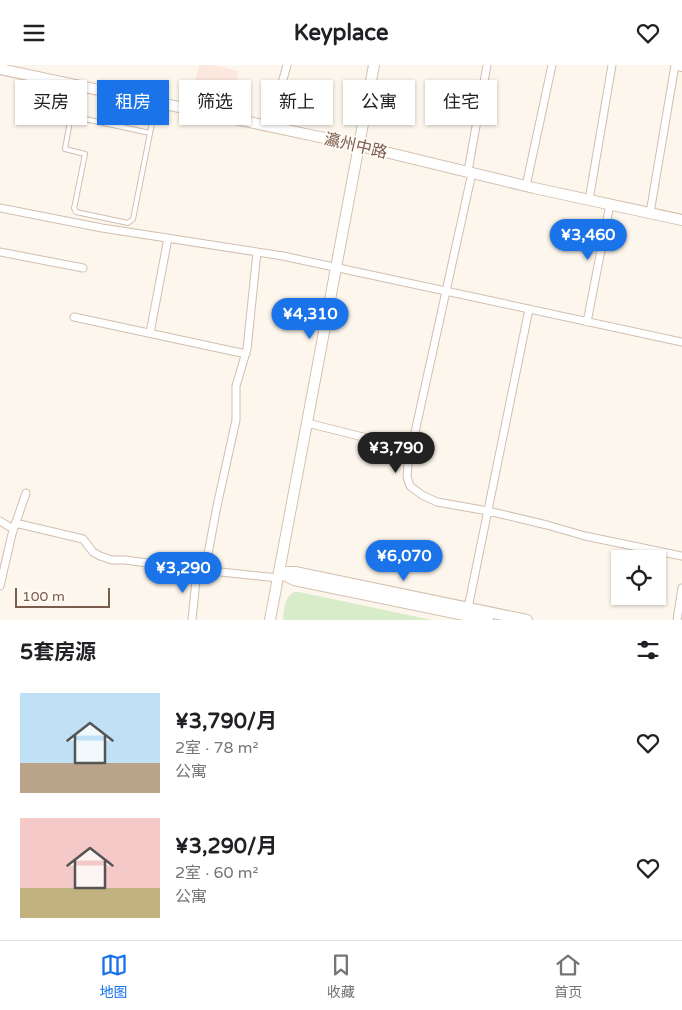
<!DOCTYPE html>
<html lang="zh">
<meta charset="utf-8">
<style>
body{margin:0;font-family:"Varela Round","Noto Sans SC",sans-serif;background:#f2f2f2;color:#202124;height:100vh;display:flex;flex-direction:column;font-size:19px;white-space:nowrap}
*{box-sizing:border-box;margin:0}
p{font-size:16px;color:#757577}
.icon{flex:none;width:28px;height:28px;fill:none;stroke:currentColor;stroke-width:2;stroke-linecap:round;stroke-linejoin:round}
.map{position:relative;height:555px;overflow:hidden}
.details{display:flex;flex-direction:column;background:#fff;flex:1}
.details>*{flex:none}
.guide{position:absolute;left:15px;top:15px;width:652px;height:45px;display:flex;gap:10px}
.tools{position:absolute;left:611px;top:485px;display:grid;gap:10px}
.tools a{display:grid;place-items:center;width:55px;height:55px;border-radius:0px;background:#fff;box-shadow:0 1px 4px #0004;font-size:25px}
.scale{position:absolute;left:15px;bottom:12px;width:95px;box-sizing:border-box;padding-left:5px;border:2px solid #7a5c4d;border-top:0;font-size:14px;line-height:18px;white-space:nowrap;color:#7a5c4d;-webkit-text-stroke:4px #fffaf3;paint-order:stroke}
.price{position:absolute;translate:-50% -42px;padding:0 11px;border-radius:18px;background:#1a73e8;color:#fff;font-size:16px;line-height:32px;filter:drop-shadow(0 1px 2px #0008)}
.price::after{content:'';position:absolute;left:50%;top:30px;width:15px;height:11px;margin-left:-8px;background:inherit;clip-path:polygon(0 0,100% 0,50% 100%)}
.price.selected{background:#222;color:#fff}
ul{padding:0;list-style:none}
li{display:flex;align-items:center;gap:15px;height:125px;padding:0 20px}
li span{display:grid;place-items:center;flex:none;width:140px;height:100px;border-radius:0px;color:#555}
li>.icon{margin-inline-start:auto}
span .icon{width:60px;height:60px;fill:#fffc;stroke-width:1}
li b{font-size:21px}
h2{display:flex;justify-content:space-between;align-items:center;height:60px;padding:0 20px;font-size:21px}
.tag{padding:0 18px;border-radius:0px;background:#fff;box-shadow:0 1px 4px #0004;font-size:18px;line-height:45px}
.tag.selected{background:#1a73e8;color:#fff}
header{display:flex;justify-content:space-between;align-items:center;height:65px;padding:0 20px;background:#fff;font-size:22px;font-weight:700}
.menu{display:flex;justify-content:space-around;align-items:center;height:70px;border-top:1px solid #e0e0e0;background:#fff;font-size:14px;color:#757577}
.menu a{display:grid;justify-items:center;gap:2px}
.menu .selected{color:#1a73e8}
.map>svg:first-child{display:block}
</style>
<header><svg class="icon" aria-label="menu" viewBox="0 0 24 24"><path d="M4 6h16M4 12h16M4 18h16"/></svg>Keyplace<svg class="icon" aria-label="heart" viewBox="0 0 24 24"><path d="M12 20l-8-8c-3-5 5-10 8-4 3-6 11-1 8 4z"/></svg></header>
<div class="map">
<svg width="682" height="555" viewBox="0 0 682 555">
<rect width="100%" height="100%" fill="#fdf6ec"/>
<!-- commercial -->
<path fill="#fde8e0" d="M199 0H212L239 6 231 43 191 34Z"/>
<!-- green -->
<path fill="#d8ecc9" d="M294 527H299L432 555H283C284 544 284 533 294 527Z"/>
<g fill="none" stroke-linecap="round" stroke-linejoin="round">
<defs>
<path id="lane" d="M150 68 71 51 65 84 85 89 75 139 74 143 76 147 128 158 133 154 156 38"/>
<path id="street" d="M270 61 287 0
M468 106 487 0
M472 108 408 399 407 412 410 421 422 430 437 437 488 446 547 460 585 471 682 491
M526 121 552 0
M589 135 612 0
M0 143 102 163 283 191 682 277
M650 148 675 0
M0 187 83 203
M74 252 246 289
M587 257 610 139
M150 268 168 173
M307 358 411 384
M0 456 13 464
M15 458 83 474 93 487 100 491 112 495H125L193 504 278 513
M205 505 217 441 236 355V321L247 284 257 187
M0 521 12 469 26 428
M468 543 529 244
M192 555 197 505
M677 555 682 523"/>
<path id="secondary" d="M678 0 682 1
M0 4 348 78 534 123 682 155
M279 507H295L527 555
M282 509 294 515 488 555
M270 555 374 0"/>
</defs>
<!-- lane casing -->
<use href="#lane" stroke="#d1beb0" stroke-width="6"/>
<!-- street casing -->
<use href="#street" stroke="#d1beb0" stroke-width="9"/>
<!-- secondary casing -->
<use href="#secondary" stroke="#d6c0b0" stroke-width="12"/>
<!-- lane -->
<use href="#lane" stroke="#fff" stroke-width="4"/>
<!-- street -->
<use href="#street" stroke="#fff" stroke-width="7"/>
<!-- secondary -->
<use href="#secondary" stroke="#fff" stroke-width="10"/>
</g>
<g text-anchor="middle" stroke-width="4" stroke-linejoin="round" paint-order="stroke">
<!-- street labels -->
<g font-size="16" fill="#7a5c4d" stroke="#fffaf3">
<text transform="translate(356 80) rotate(13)" y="6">瀛州中路</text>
</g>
</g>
</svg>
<div class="tools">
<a><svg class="icon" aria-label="locate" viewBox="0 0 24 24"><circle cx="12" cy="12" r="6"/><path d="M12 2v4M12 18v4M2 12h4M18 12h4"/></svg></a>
</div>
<div class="scale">100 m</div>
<b class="price" style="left:588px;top:196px">¥3,460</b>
<b class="price" style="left:310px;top:275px">¥4,310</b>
<b class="price selected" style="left:396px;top:409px">¥3,790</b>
<b class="price" style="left:404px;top:517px">¥6,070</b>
<b class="price" style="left:183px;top:529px">¥3,290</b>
<div class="guide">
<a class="tag">买房</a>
<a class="tag selected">租房</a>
<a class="tag">筛选</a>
<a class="tag">新上</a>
<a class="tag">公寓</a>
<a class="tag">住宅</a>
</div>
</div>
<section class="details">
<h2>5套房源<svg class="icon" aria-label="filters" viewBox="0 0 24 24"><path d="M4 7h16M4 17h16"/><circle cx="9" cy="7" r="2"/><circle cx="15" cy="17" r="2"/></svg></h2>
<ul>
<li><span style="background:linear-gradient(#bfe0f5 70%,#b9a48a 0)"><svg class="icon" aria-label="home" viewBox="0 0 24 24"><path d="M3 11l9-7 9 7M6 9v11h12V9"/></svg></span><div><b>¥3,790/月</b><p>2室 · 78 m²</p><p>公寓</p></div><svg class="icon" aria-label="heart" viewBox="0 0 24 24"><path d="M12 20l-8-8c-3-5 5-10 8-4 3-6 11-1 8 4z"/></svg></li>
<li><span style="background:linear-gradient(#f6c9c9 70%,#c2b280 0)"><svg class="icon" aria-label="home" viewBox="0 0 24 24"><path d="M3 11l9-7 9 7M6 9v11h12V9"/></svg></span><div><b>¥3,290/月</b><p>2室 · 60 m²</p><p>公寓</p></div><svg class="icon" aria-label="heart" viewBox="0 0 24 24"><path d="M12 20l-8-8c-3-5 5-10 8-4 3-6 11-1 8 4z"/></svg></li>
</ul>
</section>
<nav class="menu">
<a class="selected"><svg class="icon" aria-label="map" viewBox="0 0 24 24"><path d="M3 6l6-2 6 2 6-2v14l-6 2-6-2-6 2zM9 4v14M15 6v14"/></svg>地图</a>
<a><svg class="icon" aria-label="saved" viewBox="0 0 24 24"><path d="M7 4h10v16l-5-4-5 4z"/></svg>收藏</a>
<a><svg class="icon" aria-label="home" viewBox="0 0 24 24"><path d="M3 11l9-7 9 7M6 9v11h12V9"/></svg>首页</a>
</nav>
